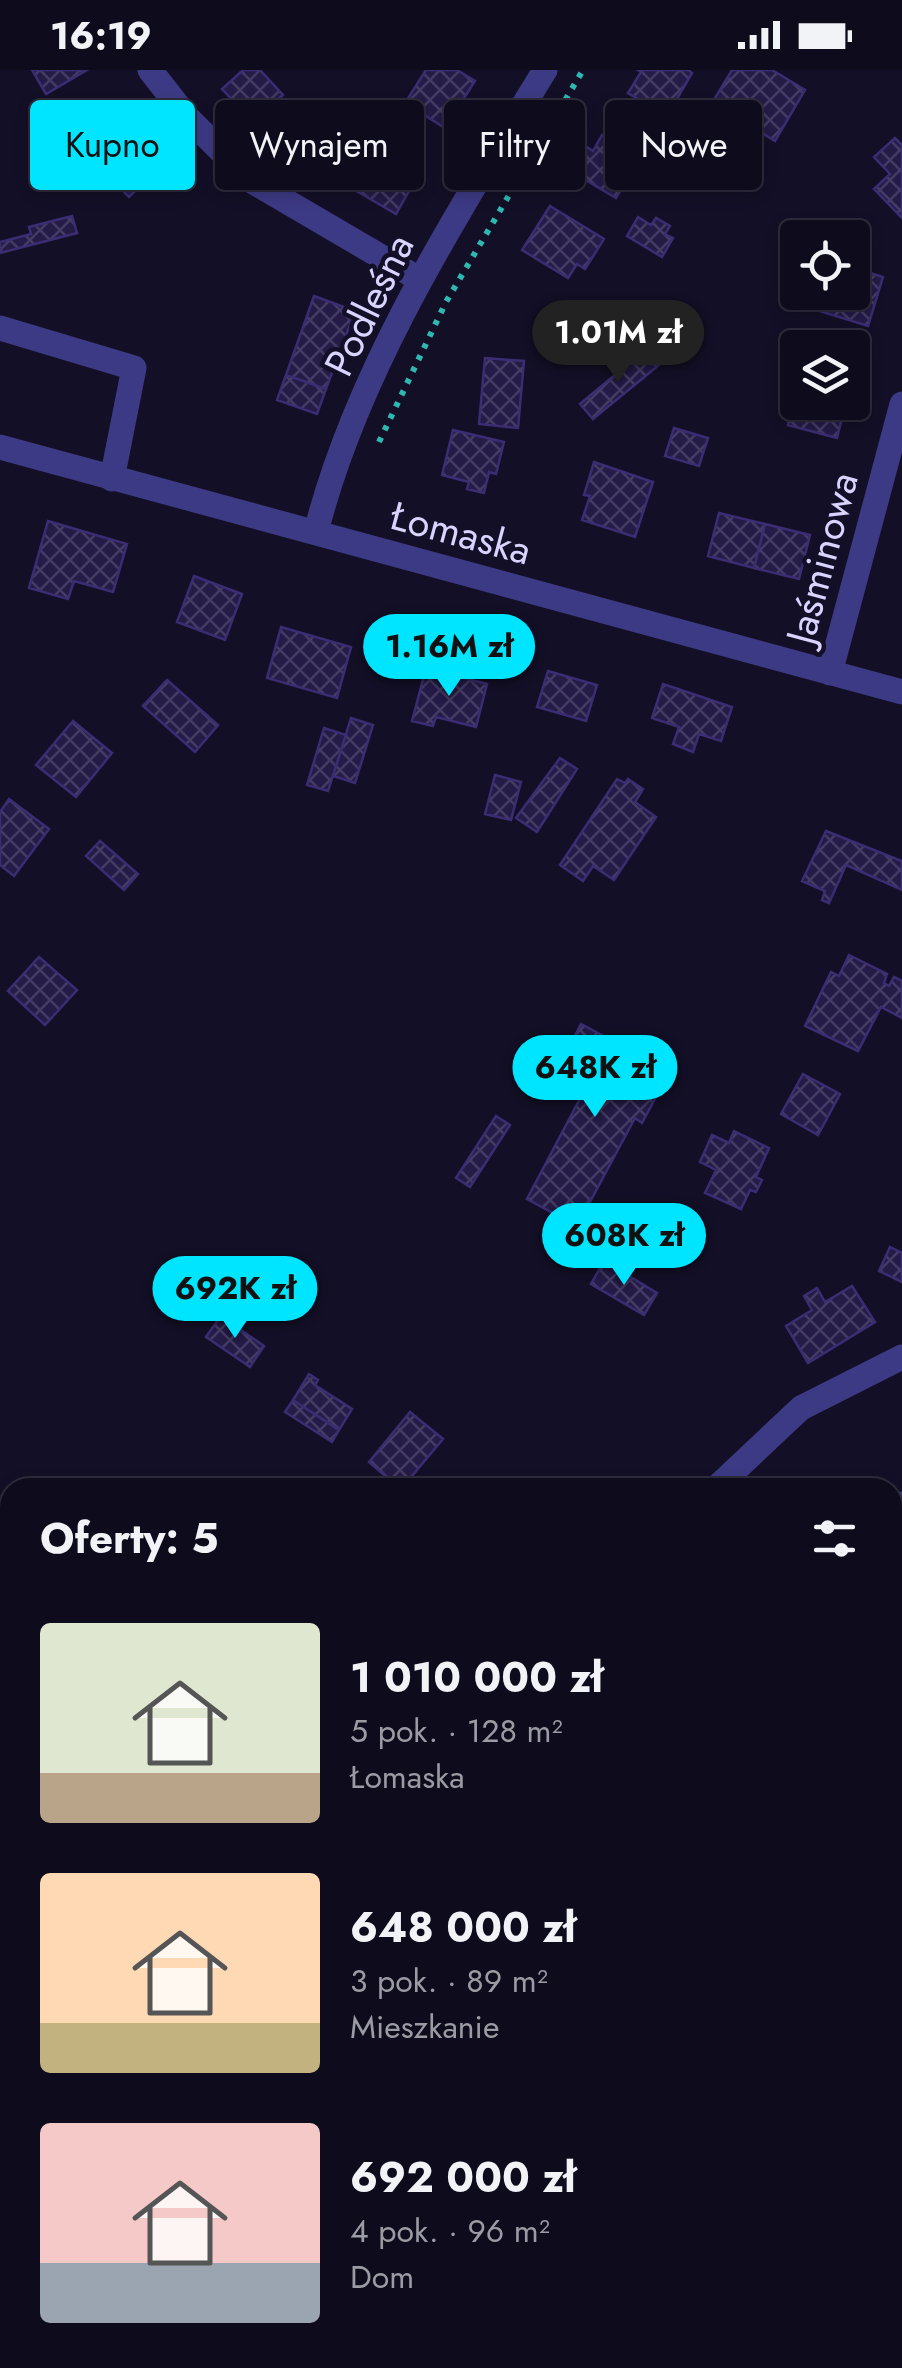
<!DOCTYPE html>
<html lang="pl">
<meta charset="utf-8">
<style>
body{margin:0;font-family:Jost,sans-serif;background:#171425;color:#f1f3f6;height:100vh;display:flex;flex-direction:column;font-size:38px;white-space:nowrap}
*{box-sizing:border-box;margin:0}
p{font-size:32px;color:#9b9ba3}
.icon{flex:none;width:55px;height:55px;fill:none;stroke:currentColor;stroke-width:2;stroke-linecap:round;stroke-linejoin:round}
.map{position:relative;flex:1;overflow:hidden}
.details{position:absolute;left:0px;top:1408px;width:902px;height:892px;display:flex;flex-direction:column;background:#0e0b1c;border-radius:30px 30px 0 0;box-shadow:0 5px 15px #0003,0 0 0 2px #2e2b3b}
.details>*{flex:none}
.banner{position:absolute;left:30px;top:30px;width:842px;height:90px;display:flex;gap:20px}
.buttons{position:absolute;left:780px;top:150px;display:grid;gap:20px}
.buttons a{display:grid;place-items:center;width:90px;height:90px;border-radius:10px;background:#0e0b1c;box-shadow:0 5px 15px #0003,0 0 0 2px #2e2b3b;font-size:50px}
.price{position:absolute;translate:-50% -85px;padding:0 22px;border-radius:35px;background:#00e5ff;color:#111;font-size:32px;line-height:65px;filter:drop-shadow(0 2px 5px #0008)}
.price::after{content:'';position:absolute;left:50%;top:60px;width:30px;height:22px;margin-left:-15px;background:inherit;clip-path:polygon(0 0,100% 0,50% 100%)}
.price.active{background:#222;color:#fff}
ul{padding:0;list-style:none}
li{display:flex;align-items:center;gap:30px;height:250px;padding:0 40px}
li span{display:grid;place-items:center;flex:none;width:280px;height:200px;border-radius:10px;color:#555}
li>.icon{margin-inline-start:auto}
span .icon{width:120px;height:120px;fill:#fffc;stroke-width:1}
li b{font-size:42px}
h2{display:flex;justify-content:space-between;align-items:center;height:120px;padding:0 40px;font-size:42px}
.pill{padding:0 35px;border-radius:10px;background:#0e0b1c;box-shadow:0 5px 15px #0003,0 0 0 2px #2e2b3b;font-size:35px;line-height:90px}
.pill.active{background:#00e5ff;color:#111}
.status{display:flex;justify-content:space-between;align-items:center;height:70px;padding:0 50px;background:#0e0b1c;direction:ltr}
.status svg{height:28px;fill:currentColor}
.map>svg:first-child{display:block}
</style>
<div class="status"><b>16:19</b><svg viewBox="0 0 49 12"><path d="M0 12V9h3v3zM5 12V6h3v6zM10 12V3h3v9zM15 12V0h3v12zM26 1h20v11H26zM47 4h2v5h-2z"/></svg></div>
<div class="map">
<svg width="902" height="2298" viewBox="0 0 902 2298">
<defs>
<pattern id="building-cross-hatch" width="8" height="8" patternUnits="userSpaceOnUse" patternTransform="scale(2.5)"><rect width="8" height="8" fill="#241b47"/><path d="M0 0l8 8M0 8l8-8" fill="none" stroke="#433b63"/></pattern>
</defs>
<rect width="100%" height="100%" fill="#130f26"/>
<!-- building -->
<path fill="url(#building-cross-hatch)" stroke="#3b2d73" stroke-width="2.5" d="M32 0H87L46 24Z
M243 0H260L283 25 254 52 222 19Z
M426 0H457L475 11 445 58 405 33Z
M638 0H688L692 3 667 46 628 23 641 2Z
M732 0H772L805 20 775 71 712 33Z
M123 53 165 91 129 127 89 86Z
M602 65 640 88 616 128 564 97 579 72 593 81Z
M895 68 902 75V148L874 119 890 104 874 87Z
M374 73 421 100 396 144 348 116Z
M550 136 604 169 585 199 577 194 568 208 522 180Z
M72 146 77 163 0 183V172L31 164 29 157Z
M638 147 651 155 656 148 670 156 665 164 673 168 662 187 627 166Z
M852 197 883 207 868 256 800 235 804 222H852Z
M314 226 355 241 326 319 286 305Z
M640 284 659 295 593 349 580 334Z
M485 288 524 291 518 358 479 354Z
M286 305 326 319 317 344 277 330Z
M795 326 798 332H846L837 368 788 355Z
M674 358 708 368 699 396 665 386Z
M453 360 504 372 496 404 489 402 484 423 467 419 469 412 442 405Z
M594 392 653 412 635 467 582 450 590 426 584 425Z
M719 443 765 454 754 498 708 486Z
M48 451 127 474 113 522 74 511 68 529 29 518Z
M765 454 810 465 799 509 754 498Z
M194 506 242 524 225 570 177 552Z
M281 557 351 577 337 628 267 608Z
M426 598 487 614 476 657 436 647 433 656 412 651Z
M548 601 597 615 586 651 537 637Z
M167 610 218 655 195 682 143 636Z
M663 614 732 637 721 671 699 664 693 682 673 674 679 657 652 648Z
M351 648 373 655 355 713 333 706Z
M73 651 112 683 76 727 36 695Z
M324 658 346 665 328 721 307 715Z
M560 688 577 699 537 762 516 748Z
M495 705 521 712 511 750 485 744Z
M617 709 625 713 628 709 643 719 635 732 656 747 614 810 593 796 583 811 560 795Z
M9 729 49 759 14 806 0 795V742Z
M826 761 902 791V820L846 795 829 833 822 830 825 821 802 811Z
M100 771 138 804 124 820 86 786Z
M849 885 887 904 884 913 889 916 894 907 902 911V948L881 937 858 981 805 956 831 902 839 906Z
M39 887 77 920 45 955 8 921Z
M581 954 670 1001 642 1053 635 1048 577 1156 527 1129 584 1021 555 1005Z
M803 1004 840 1024 818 1065 781 1044Z
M496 1046 510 1055 470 1117 456 1108Z
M734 1061 769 1078 756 1107 762 1110 756 1122 750 1120 741 1139 705 1123 716 1100 700 1092 712 1065 729 1073Z
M890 1177 902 1183V1212L879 1201Z
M604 1191 657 1223 644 1245 591 1214Z
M852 1216 875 1252 808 1293 786 1256 812 1240 804 1226 817 1218 825 1232Z
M221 1246 264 1276 250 1297 206 1267Z
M309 1304 318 1310 315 1315 352 1339 339 1360 293 1330Z
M293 1330 339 1360 332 1372 285 1342Z
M410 1342 443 1369 412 1406 425 1418H399L369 1392Z
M10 1712V1773L0 1775V1713Z
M0 1998H5L9 2065H0Z
M902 2263V2298H802L801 2290 848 2291 849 2297 861 2296 860 2290H892V2265Z
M165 2290H215L207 2298H157Z
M463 2290H498L506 2298H455Z
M753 2290 780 2291 781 2298H746Z"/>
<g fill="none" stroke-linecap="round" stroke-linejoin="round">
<!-- path -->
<path stroke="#2fb8b0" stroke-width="6" stroke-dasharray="5 8" stroke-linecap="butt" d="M379 372 446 232 583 0
M0 1683 10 1682
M0 1791 10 1790
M0 2172 10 2162"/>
<!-- minor -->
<path stroke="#3d3a85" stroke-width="25" d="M150 0 186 46 250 110 419 209
M0 258 134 298 112 409
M0 377 902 622
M316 462C357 299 458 143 545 0
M830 603 902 334
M716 1418 801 1338 902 1287
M892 1443 902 1434
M0 1890H10
M892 2082 902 2072
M0 2237 10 2227
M673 2298 681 2290"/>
<defs>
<path id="rail" d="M892 1646 902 1637
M892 1677 902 1668
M237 2298 245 2290
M269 2298 277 2290"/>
</defs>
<!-- rail casing -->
<use href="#rail" stroke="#00e5ff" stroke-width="11"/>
<!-- rail -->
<use href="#rail" stroke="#130f26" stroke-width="8" stroke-dasharray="22" stroke-linecap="butt"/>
</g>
<g text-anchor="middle" stroke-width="9" stroke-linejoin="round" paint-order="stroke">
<!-- street labels -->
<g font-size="40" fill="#d9d4ff" stroke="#130f26">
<text transform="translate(369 235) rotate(-64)" y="14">Podleśna</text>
<text transform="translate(461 463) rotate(15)" y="14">Łomaska</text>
<text transform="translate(822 488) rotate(-75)" y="14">Jaśminowa</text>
</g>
</g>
</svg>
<div class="buttons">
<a><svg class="icon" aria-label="locate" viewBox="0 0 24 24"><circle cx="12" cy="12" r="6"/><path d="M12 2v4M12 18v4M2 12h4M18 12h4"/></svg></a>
<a><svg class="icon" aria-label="layers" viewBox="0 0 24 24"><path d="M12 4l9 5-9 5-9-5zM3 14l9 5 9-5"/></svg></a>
</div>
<b class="price active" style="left:618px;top:315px">1.01M zł</b>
<b class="price" style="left:449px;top:629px">1.16M zł</b>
<b class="price" style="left:595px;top:1050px">648K zł</b>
<b class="price" style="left:624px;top:1218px">608K zł</b>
<b class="price" style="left:235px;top:1271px">692K zł</b>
<div class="banner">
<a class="pill active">Kupno</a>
<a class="pill">Wynajem</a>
<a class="pill">Filtry</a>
<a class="pill">Nowe</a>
</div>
<section class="details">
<h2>Oferty: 5<svg class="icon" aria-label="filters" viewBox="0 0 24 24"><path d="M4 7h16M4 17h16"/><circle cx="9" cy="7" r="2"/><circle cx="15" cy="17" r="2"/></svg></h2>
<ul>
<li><span style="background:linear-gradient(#dfe7d0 75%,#b9a48a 0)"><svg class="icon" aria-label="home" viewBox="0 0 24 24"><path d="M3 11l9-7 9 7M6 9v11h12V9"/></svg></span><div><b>1 010 000 zł</b><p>5 pok. · 128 m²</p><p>Łomaska</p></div></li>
<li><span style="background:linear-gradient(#ffd9b3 75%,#c2b280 0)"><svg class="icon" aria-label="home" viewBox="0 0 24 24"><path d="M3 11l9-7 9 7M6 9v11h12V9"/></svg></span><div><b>648 000 zł</b><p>3 pok. · 89 m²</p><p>Mieszkanie</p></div></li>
<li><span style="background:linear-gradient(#f6c9c9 70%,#9aa5b1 0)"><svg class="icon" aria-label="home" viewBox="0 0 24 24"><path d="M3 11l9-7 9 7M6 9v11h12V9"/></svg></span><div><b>692 000 zł</b><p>4 pok. · 96 m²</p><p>Dom</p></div></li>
</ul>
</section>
</div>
